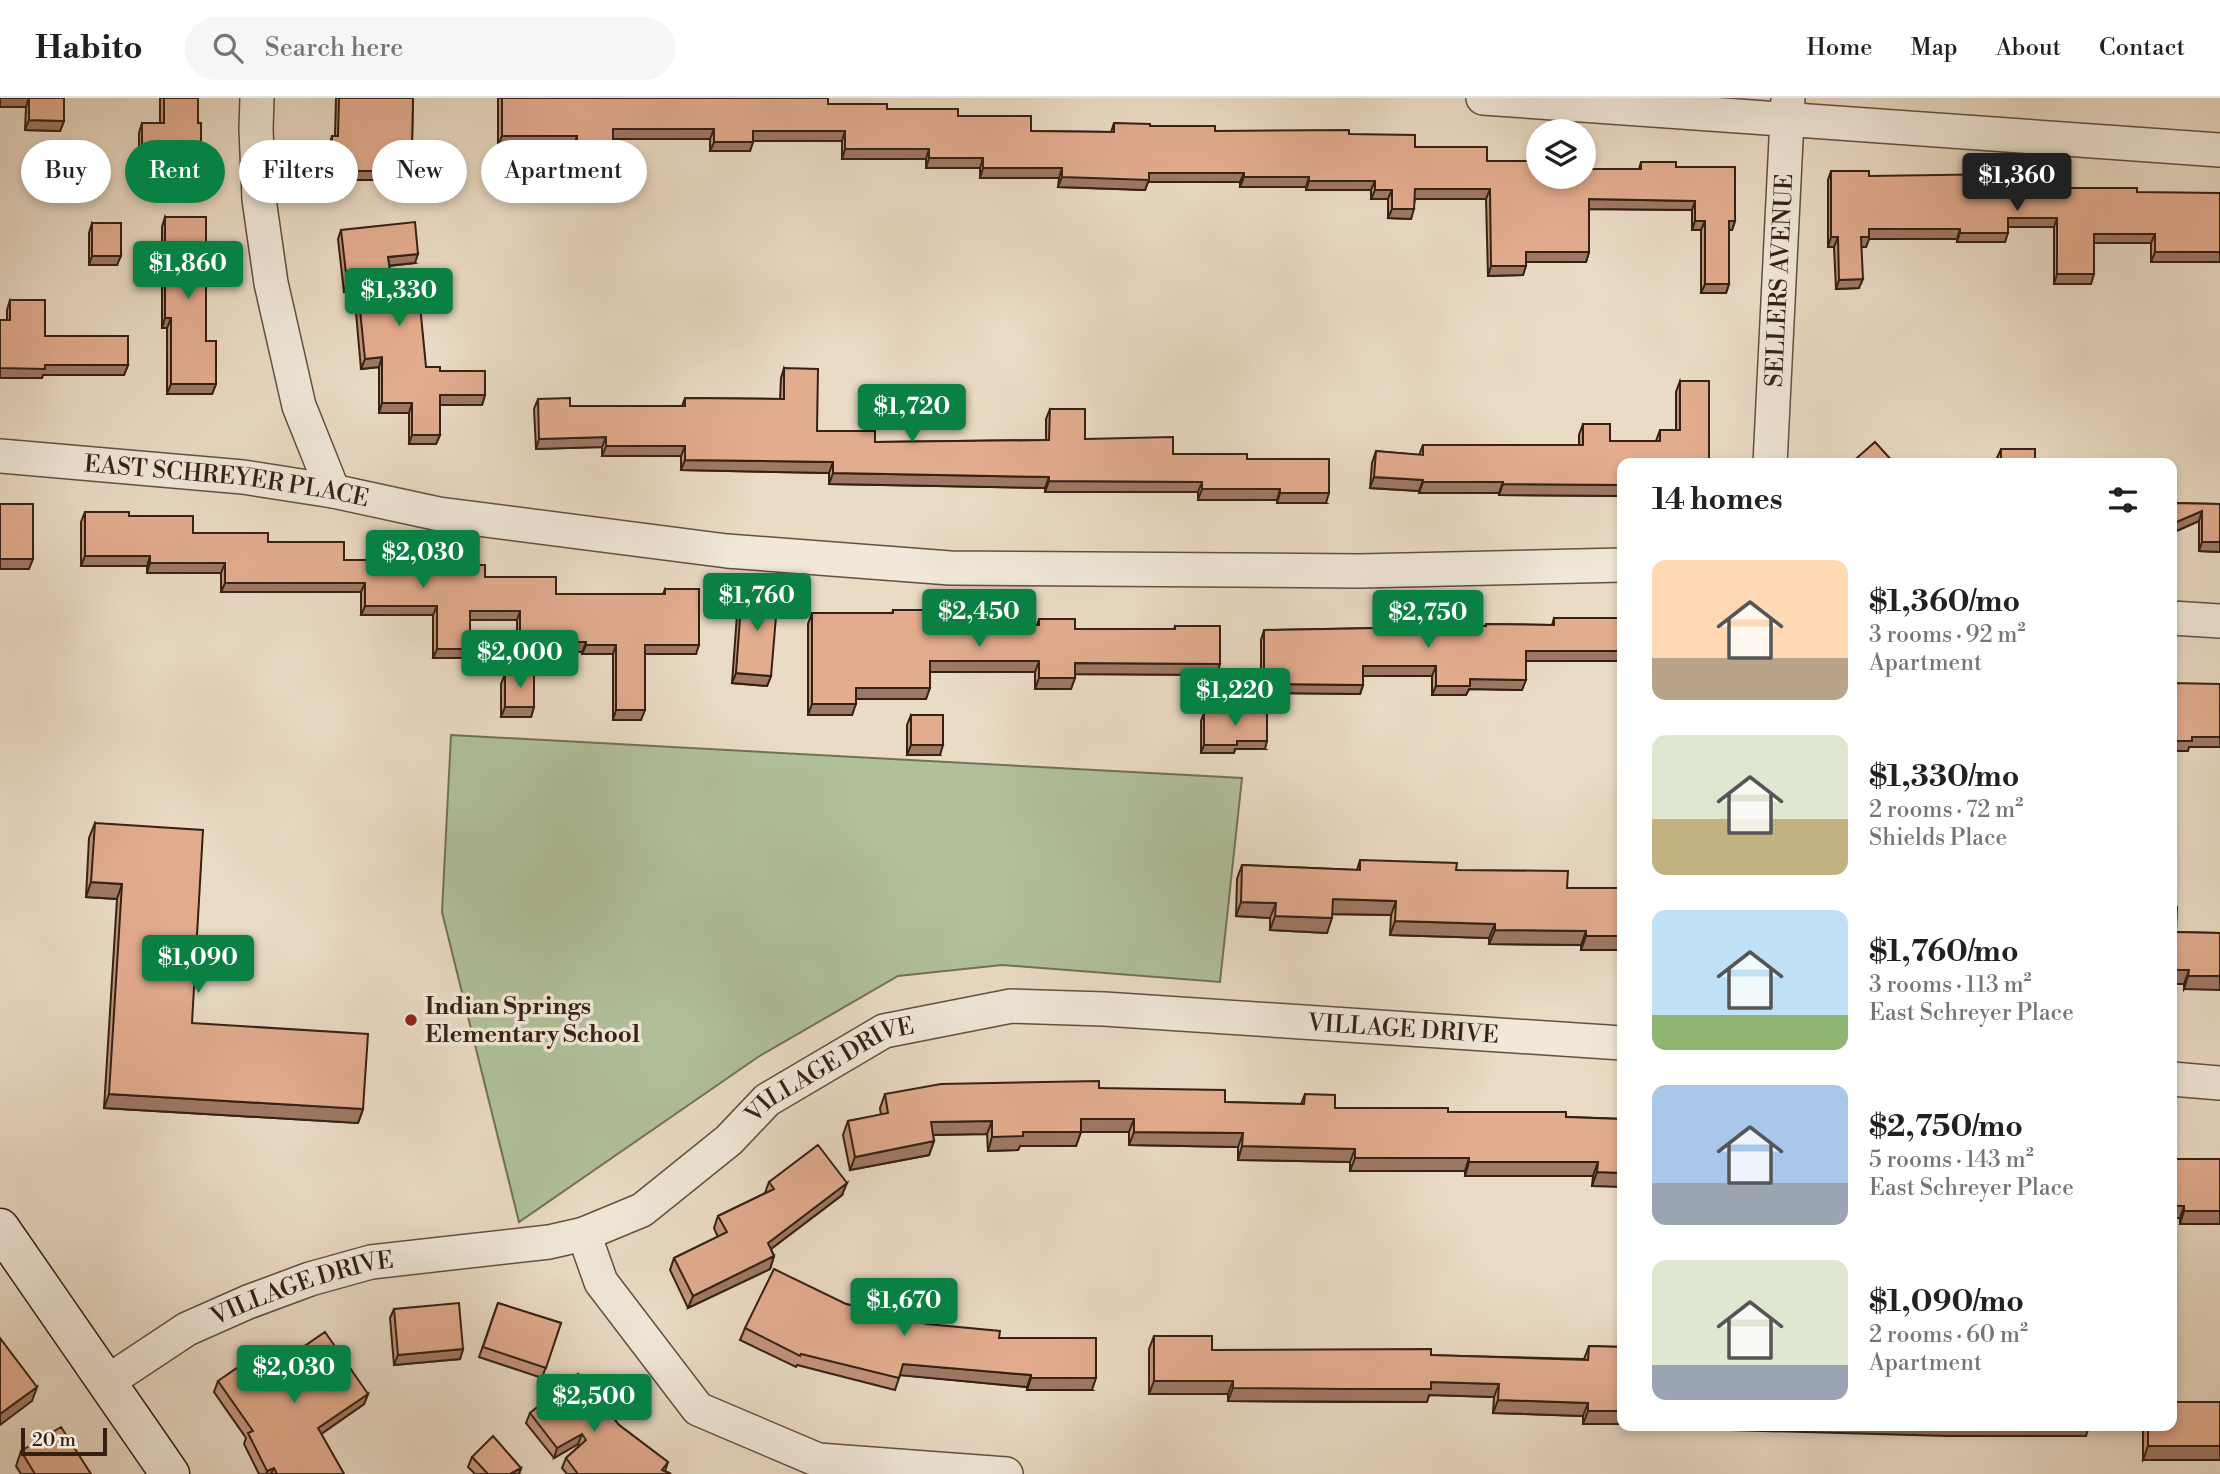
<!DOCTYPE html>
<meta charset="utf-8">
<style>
body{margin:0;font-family:"Libre Bodoni",serif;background:#f6f6f6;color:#202124;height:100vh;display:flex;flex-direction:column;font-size:26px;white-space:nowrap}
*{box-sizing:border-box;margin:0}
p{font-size:23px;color:#757577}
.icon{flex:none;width:38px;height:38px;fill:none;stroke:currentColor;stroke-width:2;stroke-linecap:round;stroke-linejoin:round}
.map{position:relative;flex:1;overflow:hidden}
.panel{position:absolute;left:1617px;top:360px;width:560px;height:973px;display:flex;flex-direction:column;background:#fff;border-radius:14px;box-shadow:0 4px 10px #0003}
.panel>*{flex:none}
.guide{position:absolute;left:21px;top:42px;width:665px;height:63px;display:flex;gap:14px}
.tools{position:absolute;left:1526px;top:21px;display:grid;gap:14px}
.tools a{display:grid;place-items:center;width:70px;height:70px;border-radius:50%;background:#fff;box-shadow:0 4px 10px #0003;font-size:35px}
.scale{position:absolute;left:21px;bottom:18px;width:86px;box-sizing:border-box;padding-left:7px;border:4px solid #352114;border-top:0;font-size:19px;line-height:24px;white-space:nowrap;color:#352114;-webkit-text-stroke:5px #f1e8d9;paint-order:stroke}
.price{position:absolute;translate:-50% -60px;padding:0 16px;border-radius:7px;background:#0b8043;color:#fff;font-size:23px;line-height:46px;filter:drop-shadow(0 2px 4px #0008)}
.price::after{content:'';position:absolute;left:50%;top:42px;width:21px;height:16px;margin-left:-10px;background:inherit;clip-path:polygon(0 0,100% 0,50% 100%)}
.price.active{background:#222;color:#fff}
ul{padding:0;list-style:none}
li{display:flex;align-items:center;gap:21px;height:175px;padding:0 35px}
li span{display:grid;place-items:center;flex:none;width:196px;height:140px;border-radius:14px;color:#555}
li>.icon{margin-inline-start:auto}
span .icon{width:84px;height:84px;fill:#fffc;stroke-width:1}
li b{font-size:30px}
h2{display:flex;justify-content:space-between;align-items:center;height:84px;padding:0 35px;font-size:30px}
.tag{padding:0 24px;border-radius:32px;background:#fff;box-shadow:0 4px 10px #0003;font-size:24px;line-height:63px}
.tag.active{background:#0b8043;color:#fff}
header{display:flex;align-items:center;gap:42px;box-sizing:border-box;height:98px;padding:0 35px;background:#fff;border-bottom:2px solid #e0e0e0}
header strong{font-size:33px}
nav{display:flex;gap:38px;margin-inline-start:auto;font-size:24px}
.search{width:490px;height:63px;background:#f6f6f6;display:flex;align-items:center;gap:18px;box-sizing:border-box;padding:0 24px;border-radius:38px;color:#757577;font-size:26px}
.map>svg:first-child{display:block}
</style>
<header>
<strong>Habito</strong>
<div class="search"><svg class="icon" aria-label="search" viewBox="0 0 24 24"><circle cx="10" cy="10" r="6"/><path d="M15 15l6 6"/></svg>Search here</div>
<nav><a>Home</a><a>Map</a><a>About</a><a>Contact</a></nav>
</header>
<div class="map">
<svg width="2220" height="1376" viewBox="0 0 2220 1376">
<rect width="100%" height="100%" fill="#eadbc4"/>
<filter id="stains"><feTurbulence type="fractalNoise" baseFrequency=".00286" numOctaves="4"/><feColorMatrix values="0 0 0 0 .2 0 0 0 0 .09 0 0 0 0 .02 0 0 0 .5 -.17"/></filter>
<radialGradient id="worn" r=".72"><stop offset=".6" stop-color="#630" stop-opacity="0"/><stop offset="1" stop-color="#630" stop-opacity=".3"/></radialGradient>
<!-- green -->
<path fill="#b0c19a" stroke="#727157" stroke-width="2" d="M451 637 1242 680 1220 884 1002 867 898 878 758 959 519 1124 442 814Z"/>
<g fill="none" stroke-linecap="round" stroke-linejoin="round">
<defs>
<g id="minor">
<path d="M257 0 256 31 259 101 271 185 299 308 333 393"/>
<path d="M1483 0 2220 52"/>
<path id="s1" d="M0 358 243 379 333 393 439 416 727 453 950 470 1360 473 1622 467"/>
<path id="s2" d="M1770 366 1788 1"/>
<path d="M2172 520 2220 523"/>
<path d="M2172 981 2220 985"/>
<path d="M584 1136 601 1184 698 1311 818 1362 1006 1376"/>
<path id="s3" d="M107 1284 187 1231 248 1204 310 1181 371 1164 549 1144 584 1136 642 1112 729 1042 767 1002 884 933 1011 908 1104 911 1622 945"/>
</g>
<path id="secondary" d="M0 1130 170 1376"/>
</defs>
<!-- minor casing -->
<use href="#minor" stroke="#625040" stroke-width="36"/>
<!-- secondary casing -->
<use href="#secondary" stroke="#352114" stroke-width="41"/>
<!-- minor -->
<use href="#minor" stroke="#f1e8d9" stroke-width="33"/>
<!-- secondary -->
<use href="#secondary" stroke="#f1e8d9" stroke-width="38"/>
</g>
<!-- wall -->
<path fill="#c3947b" stroke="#352114" stroke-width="2" d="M0 0H64V23L60 33 25 32 26 9Z
M160 0H198V72H139V35L142 25H160Z
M336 0H413L412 48 445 79 442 88 413 87V82H329V47L332 38H335Z
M498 0H828V6L887 11 958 18 1031 33 1111 34 1114 25 1215 33 1349 36 1487 63 1538 79 1639 71 1641 64 1676 69 1735 123 1732 132H1729V186L1726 195H1701V132H1692V112L1589 111V154L1586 164H1526L1523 177 1488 178 1486 101H1415L1411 121 1388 120V101H1371V92H1306V89H1240V84H1148L1145 92 1058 89 1059 80H980V70H926V61H842V43H753L750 53H710V41H613V50L610 60H574V47H498Z
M1831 73 1869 78 2008 84 2068 90 2137 94 2220 164H2151V145H2094L2091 186H2054V129H2008L2005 144H1957V141H1869L1866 149H1861L1859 190 1836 191 1834 149H1828V82Z
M165 119 216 286 212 296H167V230H162V129Z
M92 125 117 167H89V135Z
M341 132 415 165 389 168 395 209 426 269 440 273 485 297 482 307H440V337L436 346H409V315H379V269L361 271 354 192 344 194 338 141Z
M10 202 45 238 128 267 124 277H43L42 280H0V222H7V212Z
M784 270 817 333 875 344 1046 342V321L1050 311 1085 341 1173 356 1247 361 1326 405H1277V402H1198V394H1045V390L829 386V375L681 372V358H602V349L536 351 534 311 538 301 570 308H682L685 300 780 301 781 280Z
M1680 283 1709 366H1622V398L1499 397V395H1419V393L1370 390 1372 365 1376 353 1419 357 1423 347H1579V337L1583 326 1610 343H1656L1660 332H1676V294Z
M2001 351 2035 361 2106 366H1997V360Z
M2172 405 2220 406V454L2199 453V423L2172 435Z
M85 414 129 418 193 435 268 444 344 462 418 467 485 479 556 496H663L665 491 696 556H645L641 622H613V556H582V554H517V522H470L467 560H433V517H361V494H221V475H147V468H81V424Z
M742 493 771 578 767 588 732 585 738 503Z
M893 512 930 527H1037L1039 521 1075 531H1174L1175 528 1220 566 1216 577 1075 576 1071 591H1035V574H930L926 601H856L852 617H808V526L812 515H892Z
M1554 520 1622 563H1526L1522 592 1469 591 1466 597H1432V578H1363V587L1360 596 1261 595V542L1264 532 1485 528 1486 526 1552 527Z
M505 576 534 609 531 619H501V586Z
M1204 615 1265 651H1235L1234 655H1201V623Z
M911 617 940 657H907V627Z
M95 725 192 925 363 1011 358 1025 104 1010 117 801 86 799 89 740Z
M1360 762 1456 772 1567 790 1622 852H1581V847L1489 846V840L1390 837 1391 817 1332 816 1327 835 1270 832V820L1236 818 1237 781 1242 767 1357 772Z
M2172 809 2176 834 2220 835 2184 891V886H2172Z
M1099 990 1225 1004 1301 1006 1305 996 1335 1010 1622 1021 1592 1088 1593 1078H1465V1073H1350V1064L1238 1062V1049L1129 1047V1034H1081L1076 1048H1020L1018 1052 988 1053 987 1036 933 1037 934 1043 929 1057 850 1072 843 1037 848 1023 881 1017 880 1010 885 996Z
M2172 1061 2220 1126H2180V1120H2172Z
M769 1084 842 1097 771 1151 774 1158 770 1171 688 1210 670 1172 674 1160 718 1139 714 1130 718 1118 765 1095Z
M498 1205 561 1225 542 1280 479 1259Z
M846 1206 927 1226 999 1240 1092 1292H1027V1289L900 1277 895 1292 797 1267 796 1269 740 1242 745 1230Z
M394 1211 463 1251 460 1261 394 1267 390 1220Z
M1154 1238 1212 1252 1584 1261 1589 1248 1622 1249 1583 1326V1318L1493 1315 1494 1299 1429 1297 1427 1304H1339L1228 1303V1296H1149V1251Z
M274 1269 368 1296 364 1306 321 1336 344 1376H259L244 1346 246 1340 214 1294 218 1283Z
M530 1315 619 1327 668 1364 665 1373 671 1376H567L562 1370 566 1360 579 1348 578 1346 554 1360 526 1325Z
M2143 1328H2172L2143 1362Z
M21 1353 91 1376H21L16 1368Z
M472 1359 521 1370 519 1376H475L468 1369Z"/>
<!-- shaded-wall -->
<path fill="#9f7864" stroke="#352114" stroke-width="2" d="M0 0H29L26 9H0Z
M29 22 64 23 60 33 25 32Z
M613 31H714L710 41H610Z
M753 33H845L842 43H750Z
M502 38H577L574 47H498Z
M714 44H753L750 53H710Z
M577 50H613L610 60H574Z
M845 51H929L926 61H842Z
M929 60H983L980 70H926Z
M142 62H201L198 72H139Z
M983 70H1062L1059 80H980Z
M332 73H416L413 82H329Z
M1149 75H1244L1240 84H1148L1145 92 1058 89 1062 79Z
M416 78 445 79 442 88 413 87Z
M1244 79H1309L1306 89H1240Z
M1309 83H1375L1371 92H1306Z
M1415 91H1490L1486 101H1411Z
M1375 92H1392L1388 101H1371Z
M1589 101 1695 103 1692 112 1586 111Z
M1392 111H1414L1411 121 1388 120Z
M2008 120H2057L2054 129H2005Z
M1695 123H1705L1701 132H1692Z
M1729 123H1735L1732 132H1726Z
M1869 131H1960L1957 141H1869L1866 149H1858L1861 139Z
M1960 135H2008L2005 144H1957Z
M2094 136H2155L2151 145H2091Z
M1831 139H1838L1834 149H1828Z
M1526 154H1589L1586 164H1523Z
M2155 154H2220V164H2151Z
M418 156 415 165 385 168 388 159Z
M92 158H121L117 167H89Z
M1491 168H1526L1523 177 1488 178Z
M2057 176H2094L2091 186H2054Z
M1863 181 1859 190 1836 191 1839 182Z
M357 183 354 192 344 194 347 184Z
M1705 186H1729L1726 195H1701Z
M165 220H171L167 230H162Z
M382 259 379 269 361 271 365 261Z
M45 267H128L124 277H43L42 280H0V270Z
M171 286H216L212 296H167Z
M440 297H485L482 307H436Z
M382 305H412L409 315H379Z
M412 337H440L436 346H409Z
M606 339 602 349 536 351 539 341Z
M606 348H685L681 358H602Z
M685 362 833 364 829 375 681 372Z
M833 375 1049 379 1045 390 829 386Z
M1374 379 1423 382 1419 393 1370 390Z
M1049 383 1202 384 1198 394H1045Z
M1423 384H1503L1499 395H1419Z
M1503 386 1622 387V398L1499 397Z
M1202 391H1280L1277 402H1198Z
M1280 395H1329L1326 405H1277Z
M2202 413 2199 423 2172 435V426Z
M2202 444H2220V454L2199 453Z
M85 458H150L147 468H81Z
M0 461H33L29 471H0Z
M150 465H225L221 475H147Z
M225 485H365L361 494H221Z
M365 508H437L433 517H361Z
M470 513H520L517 522H467Z
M520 544H586L582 554H517Z
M586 547H616L613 556H582Z
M645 547H699L696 556H641Z
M437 551H470L467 560H433Z
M1526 553H1622V563H1522Z
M930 563H1039L1035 574H926Z
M1075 565 1220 566 1216 577 1071 576Z
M1363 568H1436L1432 578H1360Z
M736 575 771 578 767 588 732 585Z
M1039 580H1075L1071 591H1035Z
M1470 581 1526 582 1522 592 1469 591 1466 597H1432L1436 588Z
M1264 586 1363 587 1360 596 1261 595Z
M856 590H930L926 601H852Z
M812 606H856L852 617H808Z
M505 609H534L531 619H501Z
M616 612H645L641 622H613Z
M2192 639H2220V649H2189L2188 653H2172V643Z
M1237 643H1267L1265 651H1235L1234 655H1201L1204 647Z
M911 647H943L940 657H907Z
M91 784 122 786 117 801 86 799Z
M1333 801 1396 803 1391 817 1327 816Z
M1241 804 1276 805 1270 820 1236 818Z
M1275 818 1332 820 1327 835 1270 832Z
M1395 823 1495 826 1489 840 1390 837Z
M1495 832 1586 833 1581 847 1489 846Z
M1586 838H1622V852H1581Z
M2172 872H2189L2184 886H2172Z
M2188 878H2220V892L2184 891Z
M109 996 363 1011 358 1025 104 1010Z
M1081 1021H1134L1129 1034H1076Z
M992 1023 987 1036 926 1037 931 1024Z
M1023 1034H1081L1076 1048H1020L1018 1052 988 1053 992 1039Z
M1134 1034 1243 1035 1238 1049 1129 1047Z
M934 1043 929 1057 850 1072 855 1059Z
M1242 1048 1355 1051 1350 1064 1238 1062Z
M1355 1060H1469L1465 1073H1350Z
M1469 1064H1598L1593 1078H1465Z
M1597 1074 1622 1075V1089L1592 1088Z
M847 1085 842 1097 763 1157 768 1145Z
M2172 1108H2184L2180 1120H2172Z
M2184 1113H2220V1126H2180Z
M774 1158 770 1171 688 1210 693 1198Z
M463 1251 460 1261 394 1267 398 1257Z
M903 1266 1031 1277 1027 1289 898 1277Z
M1031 1280H1096L1092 1292H1027Z
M1154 1283H1233L1228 1296H1149Z
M1431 1284 1499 1286 1494 1299 1429 1297 1427 1304 1228 1303 1233 1290Z
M37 1289 32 1303 0 1327V1316Z
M368 1296 364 1306 314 1341 318 1330Z
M1498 1302 1588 1305 1583 1318 1493 1315Z
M1588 1313H1622V1326H1583Z
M1731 1328H2089L2086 1338H1948L1730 1332Z
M582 1336 578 1346 554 1360 557 1350Z
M2148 1348H2220V1362H2143Z
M274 1370 271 1376H266L267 1373Z
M521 1370 519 1376H510Z"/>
<!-- building -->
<path fill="#e3ac8f" stroke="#352114" stroke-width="2" d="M29 0H64V23L29 22Z
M164 0H198V25H201V62H142V25H164Z
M339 0H413L412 48 446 49 445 79 416 78V73H332V38H338Z
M502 0H828V6H887V11H958V18H1031V33L1114 34V25L1150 26V28H1215V33L1349 32V36L1415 37V49H1487V63H1538V79H1584V71H1641V64H1676V69H1735V123H1729V186H1705V123H1695V103L1589 101V154H1526V168H1491L1490 91H1415L1414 111H1392V92H1375V83H1309V79H1244V75H1149V82L1062 79V70H983V60H929V51H845V33H753V44H714V31H613V50H577V38H502Z
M1831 73H1869V78L2008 76V84H2068V90H2137V94L2220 95V154H2155V136H2094V176H2057V120H2008V135H1960V131H1869V139H1861L1863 181 1839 182 1838 139H1831Z
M165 119H206V243H216V286H171V220H165Z
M415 124 418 156 388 159 395 209 420 207 426 269H440V273H485V297H440V337H412V305H382V259L365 261 357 183 347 184 341 132Z
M92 125H121V158H92Z
M10 202H45V238H128V267H45V271L0 270V222H10Z
M784 270 818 271 817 333H875V344L1049 342 1050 311H1085V341L1173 339V356H1247V361H1329V395H1280V391H1202V384L1049 383V379L833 375V364L685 362V348H606V339L539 341 538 301 570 300V308H685V300L784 301Z
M1680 283H1709V366H1622V387L1503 386V384H1423V382L1374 379 1376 353 1423 357V347H1583V326H1610V343H1660V332H1680Z
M1875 344 1895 366H1850Z
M2001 351H2035V361H2106V366H2001Z
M2172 405 2220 406V444H2202V413L2172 426Z
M0 406H33V461H0Z
M85 414H129V418H193V435H268V444H344V462H418V467H485V479H556V496H665V491H699V547H645V612H616V547H586V544H520V513H470V551H437V508H365V485H225V465H150V458H85Z
M742 493 778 495 771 578 736 575Z
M893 512H930V527H1039V521H1075V531H1175V528H1220V566L1075 565V580H1039V563H930V590H856V606H812V515H893Z
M1554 520H1622V553H1526V582L1470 581V588H1436V568H1363V587L1264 586V532L1486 528V526L1554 527Z
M505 576H534V609H505Z
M2172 585 2220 586V639H2192V643H2172Z
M1267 614V643H1237V647H1204V615Z
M911 617H943V647H911Z
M95 725 203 732 192 925 368 936 363 1011 109 996 122 786 91 784Z
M1360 762 1457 765 1456 772 1568 773 1567 790H1622V838H1586V833L1495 832V826L1395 823 1396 803 1333 801 1332 820 1275 818 1276 805 1241 804 1242 767 1360 772Z
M2172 809H2177L2176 834 2220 835V878H2188L2189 872H2172Z
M1099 983V990L1225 992V1004L1304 1006 1305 996 1335 997V1010H1448V1014H1566V1019L1622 1021V1075L1597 1074 1598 1064H1469V1060H1355V1051L1242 1048 1243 1035 1134 1034V1021H1081V1034H1023V1038L992 1039V1023L931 1024 934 1043 855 1059 848 1023 888 1015 885 996 941 986Z
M818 1047 847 1085 768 1145 774 1158 693 1198 674 1160 727 1134 718 1118 774 1091 769 1084Z
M2172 1061H2220V1113H2184V1108H2172Z
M774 1171 846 1206 927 1226 1000 1233 999 1240H1096V1280H1031V1277L903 1266 899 1280 801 1256 800 1258 745 1230Z
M459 1205 463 1251 398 1257 394 1211Z
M498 1205 561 1225 546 1270 483 1249Z
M325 1234 368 1296 318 1330 344 1376H277L274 1370 267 1373 248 1335 253 1333 218 1283 263 1252 274 1269Z
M1154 1238H1212V1252L1431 1251V1257L1588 1262 1589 1248 1622 1249V1313H1588V1305L1498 1302 1499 1286 1431 1284V1291H1344L1233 1290V1283H1154Z
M0 1240 37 1289 0 1316Z
M578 1276 619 1327 668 1364 662 1372 671 1376H578L566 1360 586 1342 582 1336 557 1350 530 1315Z
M2172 1304H2220V1348H2148V1328H2172Z
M61 1329 91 1376H35L21 1353Z
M493 1338 521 1370 510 1376H488L472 1359Z"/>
<!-- markers -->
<circle fill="#8f2418" stroke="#f1e8d9" stroke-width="2.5" cx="411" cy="922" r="7"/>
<g text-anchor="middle" stroke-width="7" stroke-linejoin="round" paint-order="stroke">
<!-- street labels -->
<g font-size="24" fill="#352114" stroke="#f1e8d9">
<text dy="8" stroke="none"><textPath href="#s2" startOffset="184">SELLERS AVENUE</textPath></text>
<text dy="8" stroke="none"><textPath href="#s1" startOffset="228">EAST SCHREYER PLACE</textPath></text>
<text dy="8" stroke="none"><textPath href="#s3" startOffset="1395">VILLAGE DRIVE</textPath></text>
<text dy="8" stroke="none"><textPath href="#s3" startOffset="807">VILLAGE DRIVE</textPath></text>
<text dy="8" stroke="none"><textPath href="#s3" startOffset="219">VILLAGE DRIVE</textPath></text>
</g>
<!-- poi labels -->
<g font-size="24" font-weight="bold" fill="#352114" stroke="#f1e8d9" text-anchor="start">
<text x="425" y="916">Indian Springs<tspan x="425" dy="28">Elementary School</tspan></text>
</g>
</g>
<rect width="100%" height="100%" filter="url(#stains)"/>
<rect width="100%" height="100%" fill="url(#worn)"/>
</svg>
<div class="tools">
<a><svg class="icon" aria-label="layers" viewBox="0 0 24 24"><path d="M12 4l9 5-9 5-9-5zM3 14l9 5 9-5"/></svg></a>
</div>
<div class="scale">20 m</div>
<b class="price active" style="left:2017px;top:115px">$1,360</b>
<b class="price" style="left:188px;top:203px">$1,860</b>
<b class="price" style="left:399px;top:230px">$1,330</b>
<b class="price" style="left:912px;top:346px">$1,720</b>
<b class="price" style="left:423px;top:492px">$2,030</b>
<b class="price" style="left:757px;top:535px">$1,760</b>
<b class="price" style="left:979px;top:551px">$2,450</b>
<b class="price" style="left:1428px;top:552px">$2,750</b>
<b class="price" style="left:520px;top:592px">$2,000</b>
<b class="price" style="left:1235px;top:630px">$1,220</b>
<b class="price" style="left:198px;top:897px">$1,090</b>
<b class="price" style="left:904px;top:1240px">$1,670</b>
<b class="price" style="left:294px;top:1307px">$2,030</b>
<b class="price" style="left:594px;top:1336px">$2,500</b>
<div class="guide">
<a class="tag">Buy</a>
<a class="tag active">Rent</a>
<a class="tag">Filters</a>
<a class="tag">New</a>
<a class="tag">Apartment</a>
</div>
<section class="panel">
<h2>14 homes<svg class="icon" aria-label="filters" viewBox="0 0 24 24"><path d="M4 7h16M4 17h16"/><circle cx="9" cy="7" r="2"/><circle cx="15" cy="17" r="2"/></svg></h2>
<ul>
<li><span style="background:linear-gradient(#ffd9b3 70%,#b9a48a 0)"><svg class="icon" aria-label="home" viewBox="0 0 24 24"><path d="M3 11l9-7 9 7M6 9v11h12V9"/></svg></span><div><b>$1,360/mo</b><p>3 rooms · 92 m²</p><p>Apartment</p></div></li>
<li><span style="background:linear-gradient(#dfe7d0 60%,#c2b280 0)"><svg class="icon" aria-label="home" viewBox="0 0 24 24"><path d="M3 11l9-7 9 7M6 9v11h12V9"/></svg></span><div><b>$1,330/mo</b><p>2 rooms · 72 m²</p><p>Shields Place</p></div></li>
<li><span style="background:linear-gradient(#bfe0f5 75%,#8fb573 0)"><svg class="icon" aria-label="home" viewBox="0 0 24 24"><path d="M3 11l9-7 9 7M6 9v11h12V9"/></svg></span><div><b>$1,760/mo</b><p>3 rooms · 113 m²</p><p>East Schreyer Place</p></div></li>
<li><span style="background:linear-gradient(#a9c7e8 70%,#9aa5b1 0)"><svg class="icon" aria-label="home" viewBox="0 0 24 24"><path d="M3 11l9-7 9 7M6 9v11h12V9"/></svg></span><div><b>$2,750/mo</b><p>5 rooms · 143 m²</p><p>East Schreyer Place</p></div></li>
<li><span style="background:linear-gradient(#dfe7d0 75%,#9aa5b1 0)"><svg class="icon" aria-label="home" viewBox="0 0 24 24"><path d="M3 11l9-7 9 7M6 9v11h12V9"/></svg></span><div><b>$1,090/mo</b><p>2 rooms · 60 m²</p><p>Apartment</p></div></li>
</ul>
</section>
</div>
